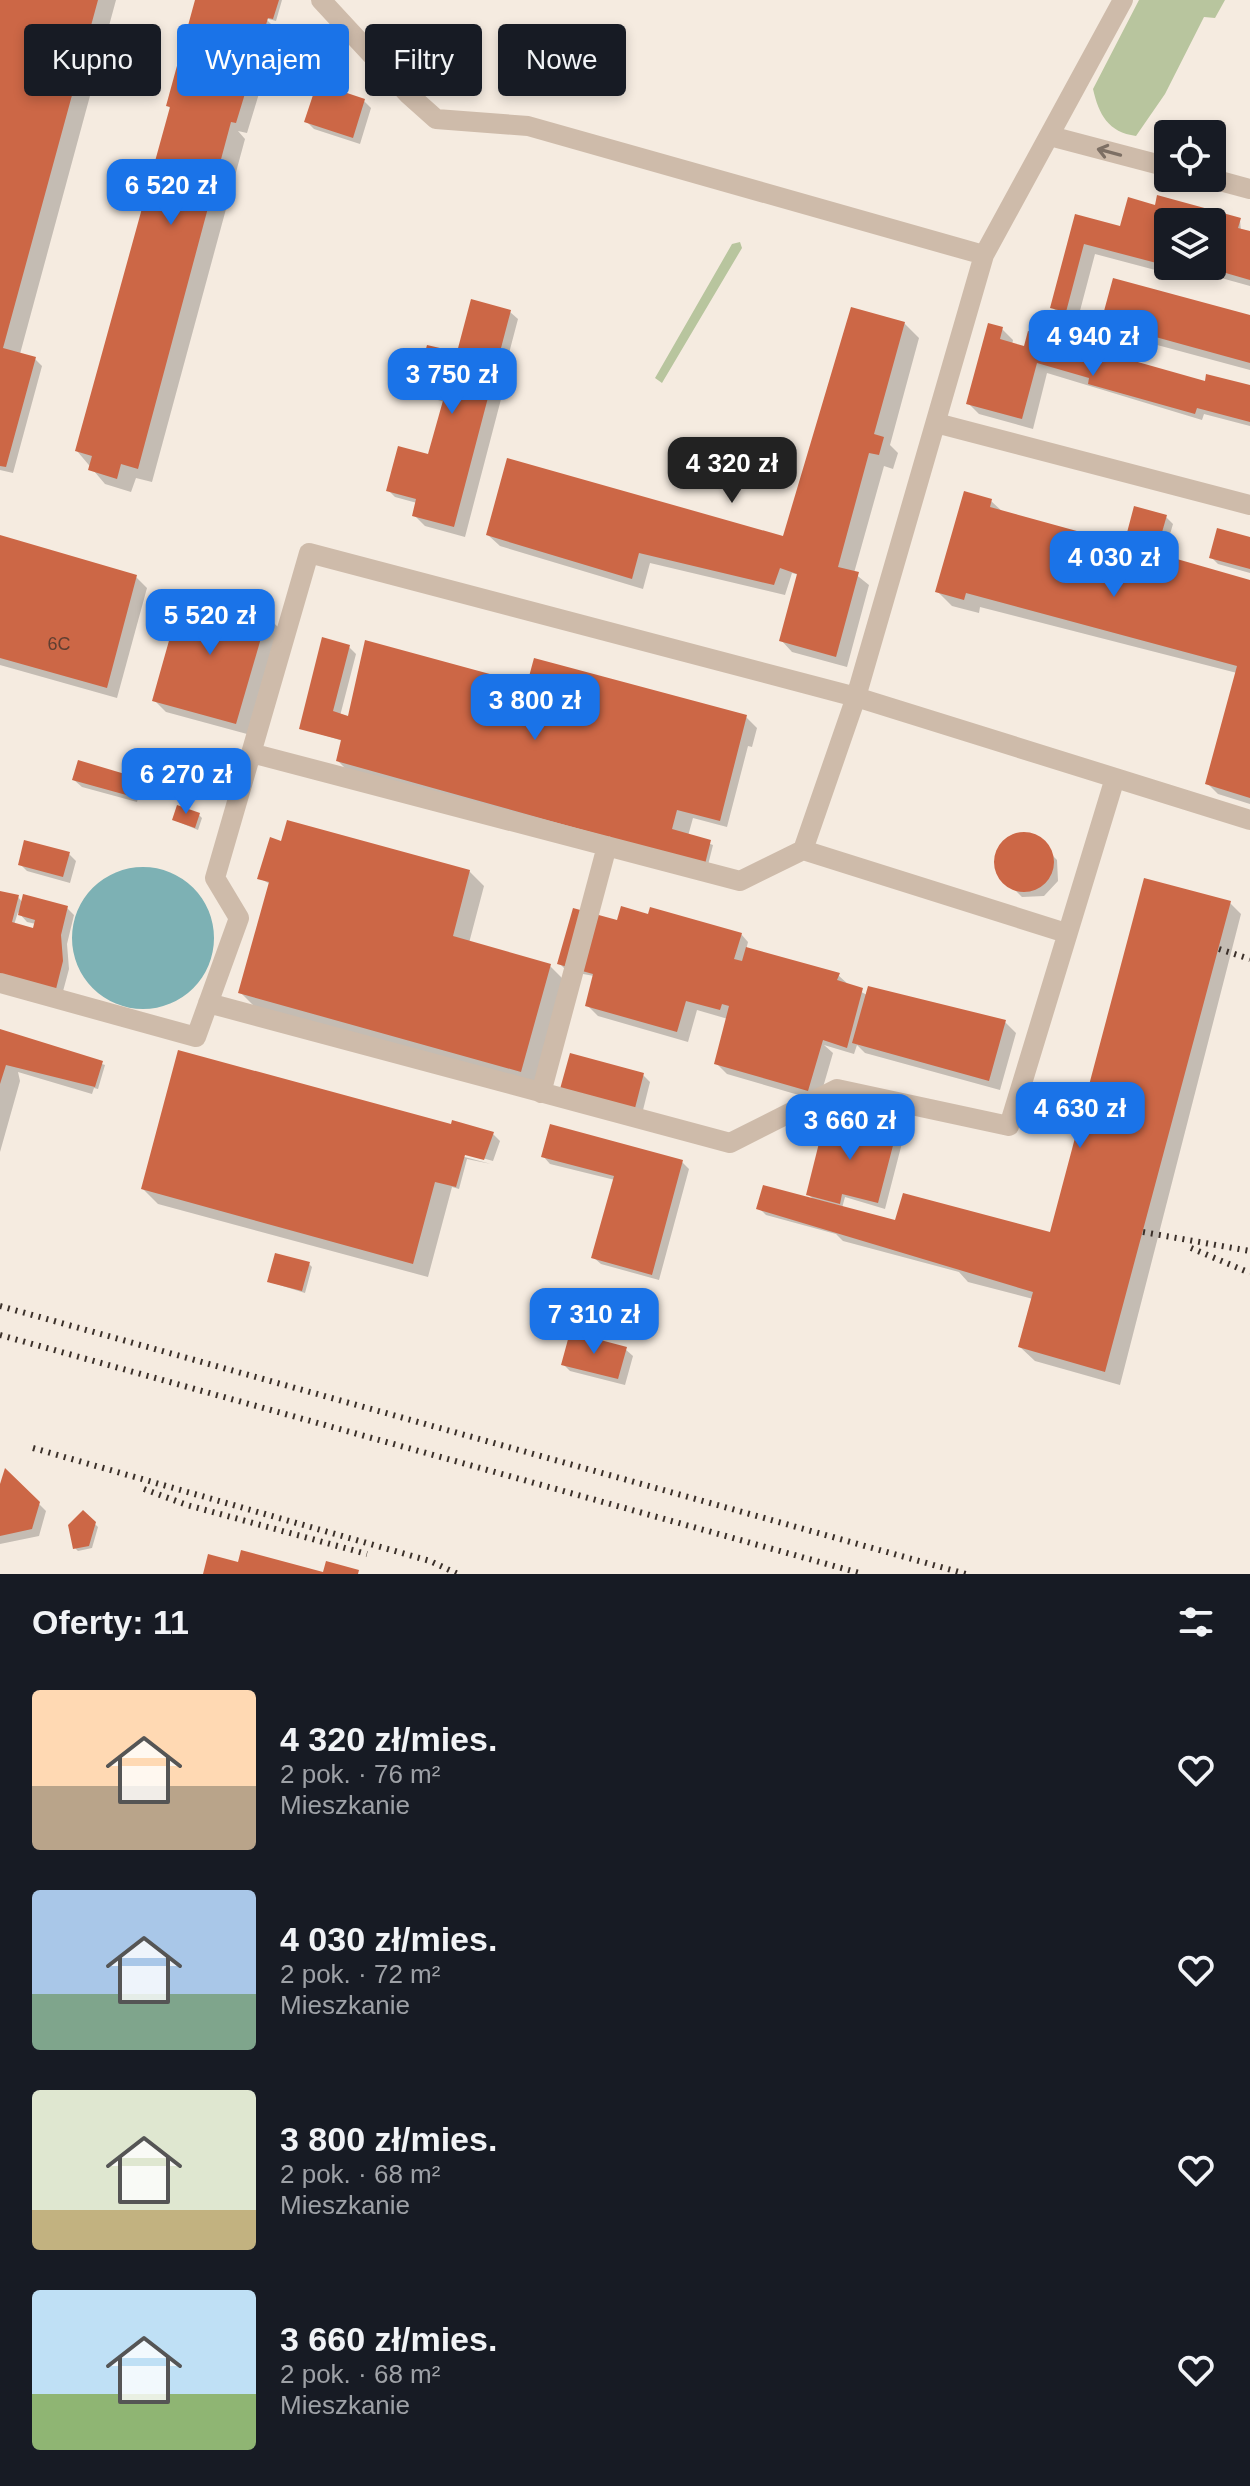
<!DOCTYPE html>
<html lang="pl">
<meta charset="utf-8">
<style>
body{margin:0;font-family:Helvetica,sans-serif;background:#20242c;color:#f1f3f6;height:100vh;display:flex;flex-direction:column;font-size:30px;white-space:nowrap}
*{box-sizing:border-box;margin:0}
p{font-size:26px;color:#9ea1a6}
.icon{flex:none;width:44px;height:44px;fill:none;stroke:currentColor;stroke-width:2;stroke-linecap:round;stroke-linejoin:round}
.map{position:relative;height:1574px;overflow:hidden}
.sheet{display:flex;flex-direction:column;background:#171b24;flex:1}
.sheet>*{flex:none}
.banner{position:absolute;left:24px;top:24px;width:800px;height:72px;display:flex;gap:16px}
.tools{position:absolute;left:1154px;top:120px;display:grid;gap:16px}
.tools a{display:grid;place-items:center;width:72px;height:72px;border-radius:8px;background:#171b24;box-shadow:0 4px 12px #0003;font-size:40px}
.price{position:absolute;translate:-50% -68px;padding:0 18px;border-radius:16px;background:#1a73e8;color:#fff;font-size:26px;line-height:52px;filter:drop-shadow(0 2px 4px #0008)}
.price::after{content:'';position:absolute;left:50%;top:48px;width:24px;height:18px;margin-left:-12px;background:inherit;clip-path:polygon(0 0,100% 0,50% 100%)}
.price.selected{background:#222;color:#fff}
ul{padding:0;list-style:none}
li{display:flex;align-items:center;gap:24px;height:200px;padding:0 32px}
li span{display:grid;place-items:center;flex:none;width:224px;height:160px;border-radius:8px;color:#555}
li>.icon{margin-inline-start:auto}
span .icon{width:96px;height:96px;fill:#fffc;stroke-width:1}
li b{font-size:34px}
h2{display:flex;justify-content:space-between;align-items:center;height:96px;padding:0 32px;font-size:34px}
.tag{padding:0 28px;border-radius:8px;background:#171b24;box-shadow:0 4px 12px #0003;font-size:28px;line-height:72px}
.tag.selected{background:#1a73e8;color:#fff}
.map>svg:first-child{display:block}
</style>
<div class="map">
<svg width="1250" height="1574" viewBox="0 0 1250 1574">
<rect width="100%" height="100%" fill="#f5ebe0"/>
<!-- green -->
<path fill="#b8c59e" d="M1139 0H1225L1215 18 1204 17 1165 94 1136 136C1108 132 1099 115 1093 89Z
M740 242 742 248 662 383 655 378 732 244Z"/>
<!-- water -->
<path fill="#7db1b4" d="M72 938a71 71 0 1 1 142 0a71 71 0 1 1-142 0Z"/>
<!-- shadow -->
<path fill="#0003" fill-rule="evenodd" d="M0 0H116L20 354 35 359 42 366 13 473 0 470Z
M197 0H282L276 21 265 18 278 31 247 133 238 131 245 139 152 482 136 478 131 492 105 484 77 451 171 109 168 106Z
M364 101 371 108 360 144 314 129 307 122Z
M1156 207 1240 220 1241 231 1250 233V286L1196 271 1193 280 1095 254 1077 322 1064 318 1052 307 1076 217 1122 229ZM1168 222H1212V266H1168Z
M510 312 518 319 508 357 511 361 465 537 425 526 414 515 417 503 395 497 388 490 430 458 445 402 424 396 417 389Z
M1250 317V370L1146 342 1110 329 1103 322Z
M904 323 919 338 890 445 898 453 893 469 884 466 854 573 869 585 847 667 792 652 781 640 799 575 792 573 785 595 650 563 643 589 500 546 488 535 782 538Z
M1002 329 1013 340 1012 345 1206 384 1250 388V426L1204 414 1202 420 1047 373 1033 429 979 414 968 403Z
M991 501 1004 513 1131 549 1166 517 1173 524 1163 558 1250 582V804L1218 794 1207 783 1237 673 980 607 979 613 952 606 938 592Z
M0 537 136 577 147 588 117 698 0 665Z
M1250 539V573L1218 564 1211 557Z
M266 616 278 627 247 734 166 712 155 701Z
M349 647 356 654 340 716 349 718 529 687 746 717 757 728 752 747 748 746 727 827 693 818 688 836 713 845 708 865 349 772 338 761 343 741 301 728Z
M134 779 141 786 137 802 82 787 74 780Z
M199 815 202 818 198 830 174 820Z
M1013 837H1034L1057 860 1058 881 1044 896 1022 897 999 874 998 853Z
M69 854 76 861 70 883 27 871 20 864Z
M469 871 484 886 469 943 550 966 565 981 536 1086 255 1007 240 992 270 884 259 878Z
M0 893 18 897 23 903 67 908 74 915 67 944 69 969 62 995 0 979ZM18 912 27 922 36 924 35 930 14 925Z
M1230 903 1241 914 1120 1385 1035 1361 1020 1347 1033 1299 968 1282 959 1272 843 1241 836 1234 766 1215 759 1208 815 1201 808 1194 895 1136 902 1143 885 1209 845 1197 842 1208 897 1223 1051 1235Z
M649 916 741 934 748 942 746 950 838 975 850 986 867 995 1005 1022 1016 1033 1000 1090 865 1053 857 1045 854 1054 824 1045 833 1053 819 1101 727 1074 716 1063 728 1019 697 1010 688 1042 598 1016 587 1005 594 976 567 971 560 964 618 925Z
M0 1031 105 1065 98 1089 94 1088 92 1094 18 1072 20 1081 0 1152Z
M643 1075 650 1082 641 1118 570 1096Z
M453 1126 493 1134 500 1141 493 1161 461 1152V1156L491 1164 467 1159 459 1189 452 1187 428 1277 158 1204 143 1189Z
M543 1156 682 1162 689 1169 659 1280 601 1264 593 1257 615 1180 550 1164Z
M309 1264 312 1267 305 1293 270 1282Z
M625 1349 633 1356 625 1385 570 1371 563 1364Z
M6 1471 46 1511 39 1536 0 1544V1486Z
M83 1512 98 1527 92 1548 78 1551 75 1548Z"/>
<!-- building -->
<path fill="#cc6746" d="M0 0H98L3 348 36 357 6 467 0 466Z
M195 0H279L273 19 268 18 236 123 231 122 138 469 121 464 117 479 88 470 92 456 75 451 170 107 166 106Z
M317 83 365 99 353 138 304 122Z
M1157 195 1241 218 1238 228 1250 231V280L1205 267 1212 266V222H1168V266L1084 244 1066 312 1050 308 1075 214 1120 226 1128 197 1155 205Z
M1113 278 1250 315V363L1101 322Z
M471 299 511 310 454 527 412 516 416 499 386 491 398 446 428 454 444 397 415 389 427 345 457 352Z
M851 307 905 322 874 434 884 437 879 455 869 453 838 567 859 572 836 657 779 641 797 574 780 568 774 585 639 553 632 579 486 535 507 458 783 536Z
M988 323 1003 327 1000 339 1024 346 1028 331 1205 381 1206 374 1250 385V422L1197 408 1195 414 1088 384 1089 378 1037 363 1022 419 966 404Z
M964 491 992 499 990 507 1124 544 1134 506 1167 515 1156 553 1250 580V798L1205 784 1237 666 966 593 964 600 935 592Z
M1217 528 1250 537V569L1209 558Z
M0 535 137 575 107 688 0 658Z
M183 591 268 614 236 724 152 701Z
M322 637 350 645 333 711 348 716 365 640 527 684 534 658 747 715 720 821 677 810 672 829 711 840 705 864 336 761 341 740 299 729Z
M78 760 135 777 130 796 72 780Z
M177 805 200 813 195 828 172 820Z
M287 820 470 870 453 936 551 964 521 1072 238 993 269 882 257 879 270 837 281 841Z
M994 862a30 30 0 1 1 60 0a30 30 0 1 1-60 0Z
M24 840 70 852 63 877 18 865Z
M1144 878 1231 901 1105 1372 1018 1347 1033 1292 756 1209 763 1185 895 1220 903 1193 1050 1232Z
M0 891 19 895 12 922 33 928 35 920 18 915 23 894 68 906 61 935 63 961 56 989 0 974Z
M621 906 648 914 650 907 742 933 734 959 742 961 746 947 840 973 837 980 863 988 847 1048 823 1040 808 1091 714 1064 729 1006 722 1004 720 1010 686 1001 677 1032 585 1006 593 974 557 964 573 908 617 920Z
M868 986 1006 1020 989 1081 852 1043Z
M0 1029 103 1061 95 1087 6 1065 0 1084Z
M178 1050 451 1124 452 1120 494 1132 484 1160 465 1155 456 1187 435 1182 413 1264 141 1189Z
M570 1053 644 1073 634 1112 560 1089Z
M826 1115 896 1134 878 1203 842 1194 840 1204 806 1195Z
M550 1124 683 1160 652 1275 591 1258 614 1176 541 1157Z
M275 1253 310 1262 302 1291 267 1282Z
M570 1332 627 1347 618 1379 561 1365Z
M5 1468 40 1502 32 1529 0 1536V1484Z
M83 1510 96 1522 89 1546 73 1549 68 1525Z
M241 1550 323 1572 326 1561 359 1570 358 1574H203L208 1554 238 1562Z"/>
<g fill="none" stroke-linecap="round" stroke-linejoin="round">
<!-- minor -->
<path stroke="#cebbaa" stroke-width="20" d="M321 0 408 94 436 119 528 126 984 255
M1123 0 984 255 856 697 1250 820
M1050 136 1168 167
M1209 178 1250 189
M936 423 1250 505
M251 753 740 881 803 850 1066 933
M0 983 196 1037 239 918 215 878 309 553 856 697 803 850
M208 1003 730 1143 837 1089 1009 1126 1115 778
M541 1093 607 846"/>
<!-- rail -->
<path stroke="#3b302a" stroke-width="6" stroke-dasharray="2 6" stroke-linecap="butt" d="M1219 949 1250 959
M1143 1232 1250 1251
M1191 1248 1250 1273
M0 1306 966 1574
M0 1335 863 1574
M33 1448 430 1561 458 1574
M144 1489 187 1505 367 1554"/>
</g>
<!-- one-way arrows -->
<defs><path id="oneway-shaft" d="M-6 0H5M1.5-3L5.5 0L1.5 3" fill="none" stroke-width="1.6" stroke-linecap="round" stroke-linejoin="round" transform="scale(2)"/></defs>
<use stroke="#7d6f64" href="#oneway-shaft" transform="translate(1109 152) rotate(-165)"/>
<g text-anchor="middle" stroke-width="6" stroke-linejoin="round" paint-order="stroke">
<!-- number labels -->
<g font-size="18" fill="#5f3e31">
<text x="59" y="650">6C</text>
</g>
</g>
</svg>
<div class="tools">
<a><svg class="icon" aria-label="locate" viewBox="0 0 24 24"><circle cx="12" cy="12" r="6"/><path d="M12 2v4M12 18v4M2 12h4M18 12h4"/></svg></a>
<a><svg class="icon" aria-label="layers" viewBox="0 0 24 24"><path d="M12 4l9 5-9 5-9-5zM3 14l9 5 9-5"/></svg></a>
</div>
<b class="price" style="left:171px;top:227px">6 520 zł</b>
<b class="price" style="left:1093px;top:378px">4 940 zł</b>
<b class="price" style="left:452px;top:416px">3 750 zł</b>
<b class="price selected" style="left:732px;top:505px">4 320 zł</b>
<b class="price" style="left:1114px;top:599px">4 030 zł</b>
<b class="price" style="left:210px;top:657px">5 520 zł</b>
<b class="price" style="left:535px;top:742px">3 800 zł</b>
<b class="price" style="left:186px;top:816px">6 270 zł</b>
<b class="price" style="left:1080px;top:1150px">4 630 zł</b>
<b class="price" style="left:850px;top:1162px">3 660 zł</b>
<b class="price" style="left:594px;top:1356px">7 310 zł</b>
<div class="banner">
<a class="tag">Kupno</a>
<a class="tag selected">Wynajem</a>
<a class="tag">Filtry</a>
<a class="tag">Nowe</a>
</div>
</div>
<section class="sheet">
<h2>Oferty: 11<svg class="icon" aria-label="filters" viewBox="0 0 24 24"><path d="M4 7h16M4 17h16"/><circle cx="9" cy="7" r="2"/><circle cx="15" cy="17" r="2"/></svg></h2>
<ul>
<li><span style="background:linear-gradient(#ffd9b3 60%,#b9a48a 0)"><svg class="icon" aria-label="home" viewBox="0 0 24 24"><path d="M3 11l9-7 9 7M6 9v11h12V9"/></svg></span><div><b>4 320 zł/mies.</b><p>2 pok. · 76 m²</p><p>Mieszkanie</p></div><svg class="icon" aria-label="heart" viewBox="0 0 24 24"><path d="M12 20l-8-8c-3-5 5-10 8-4 3-6 11-1 8 4z"/></svg></li>
<li><span style="background:linear-gradient(#a9c7e8 65%,#7fa58c 0)"><svg class="icon" aria-label="home" viewBox="0 0 24 24"><path d="M3 11l9-7 9 7M6 9v11h12V9"/></svg></span><div><b>4 030 zł/mies.</b><p>2 pok. · 72 m²</p><p>Mieszkanie</p></div><svg class="icon" aria-label="heart" viewBox="0 0 24 24"><path d="M12 20l-8-8c-3-5 5-10 8-4 3-6 11-1 8 4z"/></svg></li>
<li><span style="background:linear-gradient(#dfe7d0 75%,#c2b280 0)"><svg class="icon" aria-label="home" viewBox="0 0 24 24"><path d="M3 11l9-7 9 7M6 9v11h12V9"/></svg></span><div><b>3 800 zł/mies.</b><p>2 pok. · 68 m²</p><p>Mieszkanie</p></div><svg class="icon" aria-label="heart" viewBox="0 0 24 24"><path d="M12 20l-8-8c-3-5 5-10 8-4 3-6 11-1 8 4z"/></svg></li>
<li><span style="background:linear-gradient(#bfe0f5 65%,#8fb573 0)"><svg class="icon" aria-label="home" viewBox="0 0 24 24"><path d="M3 11l9-7 9 7M6 9v11h12V9"/></svg></span><div><b>3 660 zł/mies.</b><p>2 pok. · 68 m²</p><p>Mieszkanie</p></div><svg class="icon" aria-label="heart" viewBox="0 0 24 24"><path d="M12 20l-8-8c-3-5 5-10 8-4 3-6 11-1 8 4z"/></svg></li>
</ul>
</section>
